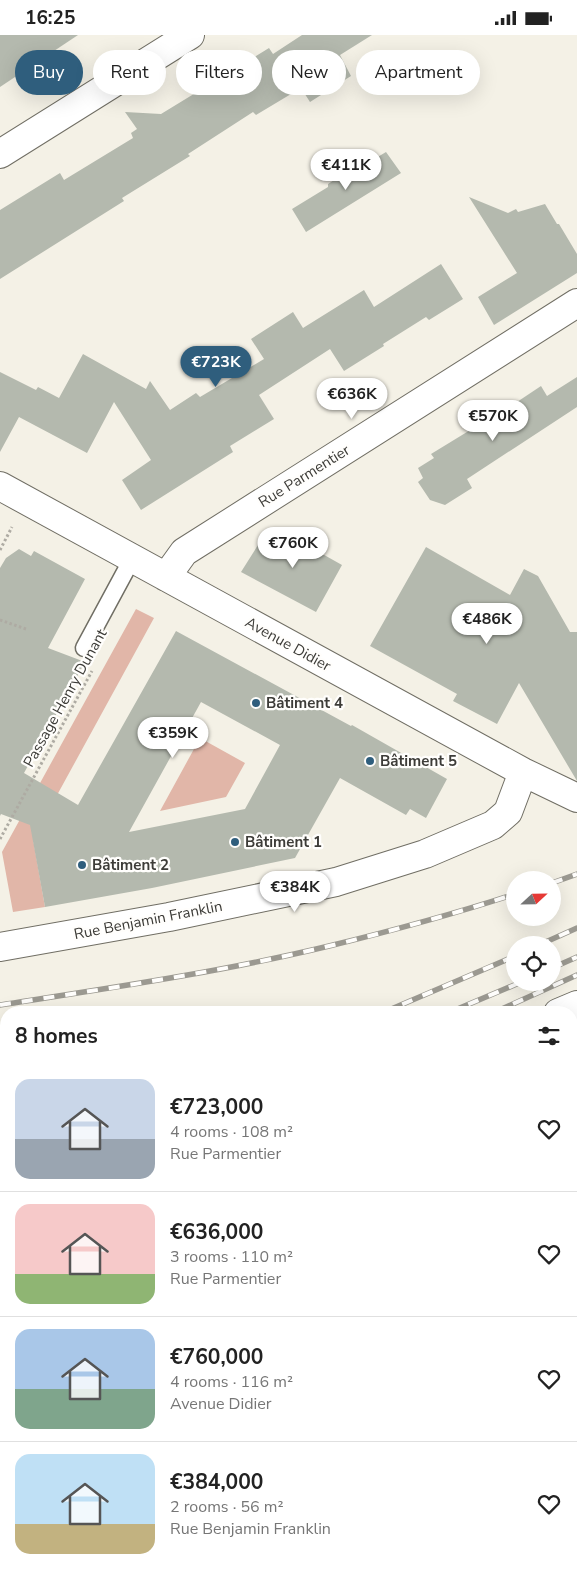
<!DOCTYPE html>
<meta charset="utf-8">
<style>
body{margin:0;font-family:"Nunito Sans",sans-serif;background:#f2f2f2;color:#222;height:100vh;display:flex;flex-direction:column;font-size:19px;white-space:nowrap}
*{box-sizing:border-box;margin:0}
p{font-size:16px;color:#767676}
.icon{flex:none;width:28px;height:28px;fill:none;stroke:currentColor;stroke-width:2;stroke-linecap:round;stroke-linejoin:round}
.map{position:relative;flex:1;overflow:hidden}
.sheet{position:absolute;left:0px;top:971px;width:578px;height:571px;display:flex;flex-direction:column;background:#fff;border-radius:20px 20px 0 0;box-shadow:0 5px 20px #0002}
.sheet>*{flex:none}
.hud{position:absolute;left:15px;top:15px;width:548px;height:45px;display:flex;gap:10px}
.needle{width:32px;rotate:68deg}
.fabs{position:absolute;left:506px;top:836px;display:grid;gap:10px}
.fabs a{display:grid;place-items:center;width:55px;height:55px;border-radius:50%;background:#fff;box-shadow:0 5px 20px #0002;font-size:25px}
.price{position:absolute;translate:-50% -42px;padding:0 11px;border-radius:18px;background:#fff;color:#222;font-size:16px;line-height:32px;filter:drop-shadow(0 1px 2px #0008)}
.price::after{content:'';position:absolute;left:50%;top:30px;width:15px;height:11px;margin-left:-8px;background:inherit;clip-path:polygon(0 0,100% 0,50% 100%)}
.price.selected{background:#2f5e7d;color:#fff}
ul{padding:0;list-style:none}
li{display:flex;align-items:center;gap:15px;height:125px;padding:0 15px}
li+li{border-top:1px solid #e0e0e0}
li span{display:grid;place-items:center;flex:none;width:140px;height:100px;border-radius:15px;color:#555}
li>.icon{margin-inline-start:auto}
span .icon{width:60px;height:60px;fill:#fffc;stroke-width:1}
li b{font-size:21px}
h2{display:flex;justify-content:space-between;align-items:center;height:60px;padding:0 15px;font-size:21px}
.chip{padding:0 18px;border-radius:22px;background:#fff;box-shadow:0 5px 20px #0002;font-size:18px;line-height:45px}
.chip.selected{background:#2f5e7d;color:#fff}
.status{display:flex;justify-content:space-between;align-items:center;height:35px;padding:0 25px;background:#fff;direction:ltr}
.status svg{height:14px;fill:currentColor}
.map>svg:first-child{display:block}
</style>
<div class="status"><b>16:25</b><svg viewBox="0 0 49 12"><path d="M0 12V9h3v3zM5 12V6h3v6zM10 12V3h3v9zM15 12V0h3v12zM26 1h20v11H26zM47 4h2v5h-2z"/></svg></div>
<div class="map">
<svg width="577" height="1542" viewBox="0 0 577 1542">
<rect width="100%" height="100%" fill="#f4f1e6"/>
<!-- green -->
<path fill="#e1b6a8" d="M136 574 154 583 33 804 45 872 13 877 2 817Z
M200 703 245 728 226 762 160 776Z"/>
<!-- building -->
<path fill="#b4b9ae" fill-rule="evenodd" d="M0 0H78L0 52Z
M302 0H372L340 20 351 41 310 67 301 53 256 80 253 77 188 119 190 121 122 163 124 166 0 244V175L60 138 64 145 133 103 131 98 137 94 125 77 161 79 269 13 273 19Z
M386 117 401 138 306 197 292 174 328 152V149L345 138 346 141Z
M469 162 508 178 516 174 518 177 545 169 557 189H559L577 219V238L494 290 478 262 517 238Z
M441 229 463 264 429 285 426 282 383 309 384 311 344 336 330 314 259 360 274 384 230 411 233 417 141 475 122 445 151 425 114 367 87 418 19 382 0 417V337L36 355 38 352 59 363 83 319 146 354 150 346 170 375 196 358 200 362 264 324 251 304 293 277 303 293 364 255 374 272Z
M577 342V372L467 444 472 453 445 470 430 465 418 447 423 443 418 433 434 423 431 419 485 386 487 387 541 351 547 361Z
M278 494 342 530 316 577 241 537 263 502 271 506Z
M426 512 510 560 524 534 538 541 570 597H577V746L519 648 497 689 453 666 457 659 370 611Z
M19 514 31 521 34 516 85 544 48 613 85 627 24 738 78 770 176 596 351 691 352 690 447 744 426 783 410 774 406 780 340 743 295 823 152 853 45 872 30 790 1 779 0 781V533L6 523ZM201 667 280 710 245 774 129 797Z"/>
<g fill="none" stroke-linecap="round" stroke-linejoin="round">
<defs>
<path id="service" d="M84 613 132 524"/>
<path id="minor" d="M0 119 190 0
M0 451 523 737 577 763
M166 542 184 517 577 268
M0 912 169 882 336 847 425 819 493 790 508 777 523 737
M558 978 577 970
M0 1195 6 1193
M571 1381H577
M0 1382H6"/>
</defs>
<!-- service casing -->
<use href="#service" stroke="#706e64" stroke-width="19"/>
<!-- minor casing -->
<use href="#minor" stroke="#706e64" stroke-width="30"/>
<!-- path -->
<path stroke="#aeaba3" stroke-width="3" stroke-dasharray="2.5 2.5" stroke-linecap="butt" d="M0 515 12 492
M0 585 26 594
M0 804 92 636"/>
<!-- service -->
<use href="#service" stroke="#fff" stroke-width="16"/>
<!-- minor -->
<use href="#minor" stroke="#fff" stroke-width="28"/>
<defs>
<path id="rail" d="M552 848 577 839
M539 910 577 893
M552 933 577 922
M0 970C110 953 221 937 329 911 391 896 454 879 515 859
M382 978 515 921
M448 978 519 948
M493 978 577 940
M0 1113 6 1111
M0 1139 6 1137
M0 1157 6 1155"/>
</defs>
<!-- rail casing -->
<use href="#rail" stroke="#9b9991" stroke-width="5.5"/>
<!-- rail -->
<use href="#rail" stroke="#fffefc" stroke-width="4" stroke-dasharray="11" stroke-linecap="butt"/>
</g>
<!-- markers -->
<g fill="#2f5e7d" stroke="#fffefc" stroke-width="2">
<circle cx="256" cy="668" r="5"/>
<circle cx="370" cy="726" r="5"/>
<circle cx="235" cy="807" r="5"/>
<circle cx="82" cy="830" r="5"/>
</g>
<g text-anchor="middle" stroke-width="4.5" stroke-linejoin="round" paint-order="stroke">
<!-- street labels -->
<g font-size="15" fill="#3d3c38" stroke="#fffefc">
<text transform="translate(304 441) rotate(-32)" y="5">Rue Parmentier</text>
<text transform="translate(288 609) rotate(29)" y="5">Avenue Didier</text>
<text transform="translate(65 663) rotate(-61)" y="5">Passage Henry Dunant</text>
<text transform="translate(148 885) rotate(-11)" y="5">Rue Benjamin Franklin</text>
</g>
<!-- poi labels -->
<g font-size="15" font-weight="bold" fill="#3d3c38" stroke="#fffefc" text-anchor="start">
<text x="266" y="673">Bâtiment 4</text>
<text x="380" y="731">Bâtiment 5</text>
<text x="245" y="812">Bâtiment 1</text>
<text x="92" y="835">Bâtiment 2</text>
</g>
</g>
</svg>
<div class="fabs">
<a><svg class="needle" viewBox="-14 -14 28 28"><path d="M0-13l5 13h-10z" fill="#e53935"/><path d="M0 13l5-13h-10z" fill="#767676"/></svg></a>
<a><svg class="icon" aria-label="locate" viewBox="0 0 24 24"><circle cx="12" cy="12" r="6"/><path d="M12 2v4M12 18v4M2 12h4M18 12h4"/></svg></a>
</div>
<b class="price" style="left:346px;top:156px">€411K</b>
<b class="price selected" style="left:216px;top:353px">€723K</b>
<b class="price" style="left:352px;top:385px">€636K</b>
<b class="price" style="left:493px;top:407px">€570K</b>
<b class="price" style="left:293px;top:534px">€760K</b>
<b class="price" style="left:487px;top:610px">€486K</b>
<b class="price" style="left:173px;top:724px">€359K</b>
<b class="price" style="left:295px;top:878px">€384K</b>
<div class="hud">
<a class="chip selected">Buy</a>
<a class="chip">Rent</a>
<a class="chip">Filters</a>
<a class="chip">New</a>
<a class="chip">Apartment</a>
</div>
<section class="sheet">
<h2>8 homes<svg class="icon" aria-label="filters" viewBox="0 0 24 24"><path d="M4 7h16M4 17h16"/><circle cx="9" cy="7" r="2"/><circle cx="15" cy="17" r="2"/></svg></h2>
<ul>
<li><span style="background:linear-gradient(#c9d6e8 60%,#9aa5b1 0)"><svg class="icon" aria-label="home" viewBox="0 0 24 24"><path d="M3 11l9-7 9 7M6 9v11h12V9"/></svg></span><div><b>€723,000</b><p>4 rooms · 108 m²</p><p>Rue Parmentier</p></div><svg class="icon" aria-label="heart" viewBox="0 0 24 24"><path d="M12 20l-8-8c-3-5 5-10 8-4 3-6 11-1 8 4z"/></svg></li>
<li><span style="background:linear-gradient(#f6c9c9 70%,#8fb573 0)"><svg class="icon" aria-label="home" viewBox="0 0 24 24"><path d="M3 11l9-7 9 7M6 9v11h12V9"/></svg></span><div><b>€636,000</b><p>3 rooms · 110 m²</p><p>Rue Parmentier</p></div><svg class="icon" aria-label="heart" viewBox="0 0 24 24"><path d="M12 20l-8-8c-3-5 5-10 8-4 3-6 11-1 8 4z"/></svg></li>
<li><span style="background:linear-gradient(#a9c7e8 60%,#7fa58c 0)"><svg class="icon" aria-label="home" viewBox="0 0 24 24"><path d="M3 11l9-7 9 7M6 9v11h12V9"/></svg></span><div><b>€760,000</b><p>4 rooms · 116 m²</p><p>Avenue Didier</p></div><svg class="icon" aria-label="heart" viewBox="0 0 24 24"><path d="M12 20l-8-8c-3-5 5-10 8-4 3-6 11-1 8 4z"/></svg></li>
<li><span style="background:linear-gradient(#bfe0f5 70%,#c2b280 0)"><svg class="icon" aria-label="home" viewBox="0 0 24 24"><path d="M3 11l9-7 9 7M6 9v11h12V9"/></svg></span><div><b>€384,000</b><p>2 rooms · 56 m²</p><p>Rue Benjamin Franklin</p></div><svg class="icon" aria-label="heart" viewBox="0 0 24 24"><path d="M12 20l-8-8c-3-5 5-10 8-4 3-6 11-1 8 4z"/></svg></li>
</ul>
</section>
</div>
